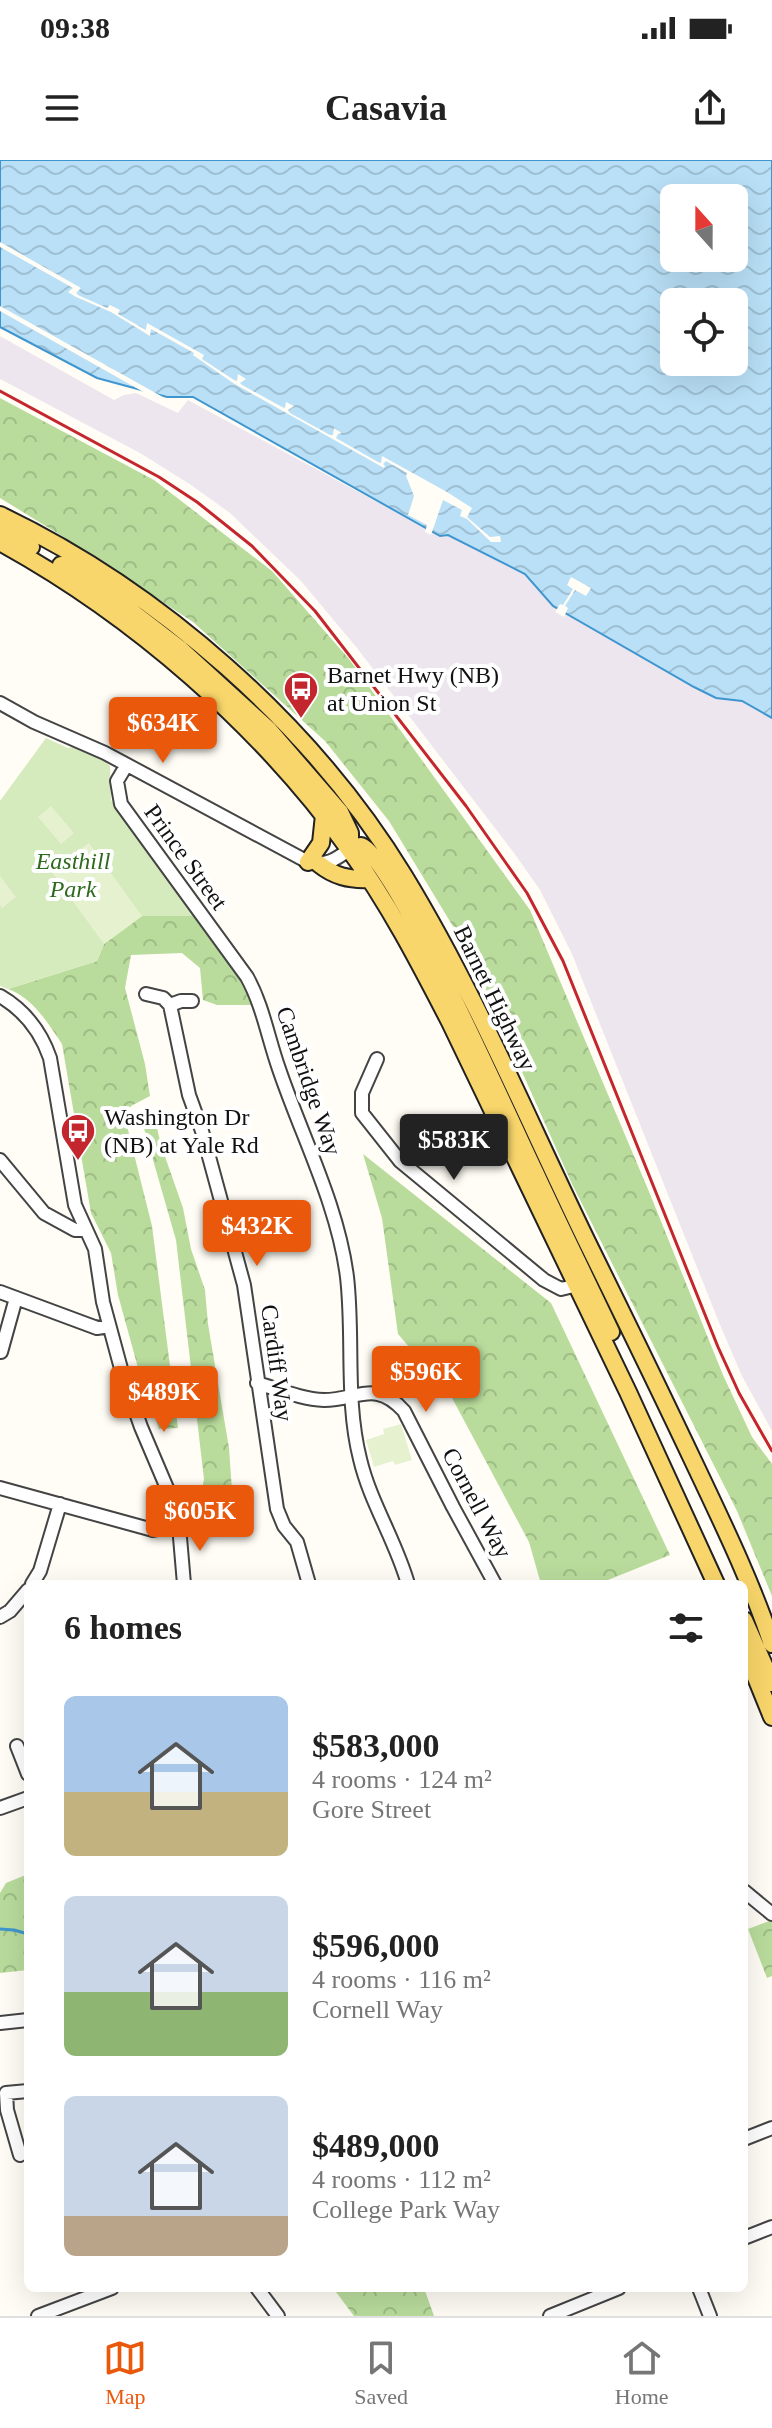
<!DOCTYPE html>
<meta charset="utf-8">
<style>
body{margin:0;font-family:Georgia,serif;background:#f6f6f6;color:#222;height:100vh;display:flex;flex-direction:column;font-size:30px;white-space:nowrap}
*{box-sizing:border-box;margin:0}
p{font-size:26px;color:#767676}
.icon{flex:none;width:44px;height:44px;fill:none;stroke:currentColor;stroke-width:2;stroke-linecap:round;stroke-linejoin:round}
.map{position:relative;flex:1;overflow:hidden}
.side{position:absolute;left:24px;top:1420px;width:724px;height:712px;display:flex;flex-direction:column;background:#fff;border-radius:12px;box-shadow:0 8px 32px #0002}
.side>*{flex:none}
.needle{width:52px;rotate:339deg}
.buttons{position:absolute;left:660px;top:24px;display:grid;gap:16px}
.buttons a{display:grid;place-items:center;width:88px;height:88px;border-radius:12px;background:#fff;box-shadow:0 8px 32px #0002;font-size:40px}
.price{position:absolute;translate:-50% -68px;padding:0 18px;border-radius:8px;background:#ea580c;color:#fff;font-size:26px;line-height:52px;filter:drop-shadow(0 2px 4px #0008)}
.price::after{content:'';position:absolute;left:50%;top:48px;width:24px;height:18px;margin-left:-12px;background:inherit;clip-path:polygon(0 0,100% 0,50% 100%)}
.price.active{background:#222;color:#fff}
ul{padding:0;list-style:none}
li{display:flex;align-items:center;gap:24px;height:200px;padding:0 40px}
li span{display:grid;place-items:center;flex:none;width:224px;height:160px;border-radius:12px;color:#555}
li>.icon{margin-inline-start:auto}
span .icon{width:96px;height:96px;fill:#fffc;stroke-width:1}
li b{font-size:34px}
h2{display:flex;justify-content:space-between;align-items:center;height:96px;padding:0 40px;font-size:34px}
.status{display:flex;justify-content:space-between;align-items:center;height:56px;padding:0 40px;background:#fff;direction:ltr}
.status svg{height:22px;fill:currentColor}
header{display:flex;justify-content:space-between;align-items:center;height:104px;padding:0 40px;background:#fff;font-size:36px;font-weight:800}
.menu{display:flex;justify-content:space-around;align-items:center;height:112px;border-top:2px solid #e0e0e0;background:#fff;font-size:22px;color:#767676}
.menu a{display:grid;justify-items:center;gap:4px}
.menu .active{color:#ea580c}
.map>svg:first-child{display:block}
</style>
<div class="status"><b>09:38</b><svg viewBox="0 0 49 12"><path d="M0 12V9h3v3zM5 12V6h3v6zM10 12V3h3v9zM15 12V0h3v12zM26 1h20v11H26zM47 4h2v5h-2z"/></svg></div>
<header><svg class="icon" aria-label="menu" viewBox="0 0 24 24"><path d="M4 6h16M4 12h16M4 18h16"/></svg>Casavia<svg class="icon" aria-label="share" viewBox="0 0 24 24"><path d="M12 15V3M7 8l5-5 5 5M5 13v7h14v-7"/></svg></header>
<div class="map">
<svg width="772" height="2156" viewBox="0 0 772 2156">
<defs>
<pattern id="forest-crowns" width="20" height="18" patternUnits="userSpaceOnUse" patternTransform="scale(2)"><rect width="20" height="18" fill="#b9dc9c"/><path d="M2 6a3 3 0 1 1 6 0M12 15a3 3 0 1 1 6 0" fill="none" stroke="#9ebc85"/></pattern>
<pattern id="water-waves" width="16" height="10" patternUnits="userSpaceOnUse" patternTransform="scale(2)"><rect width="16" height="10" fill="#b9e0f7"/><path d="M0 5q4-4 8 0t8 0" fill="none" stroke="#9ebfd3"/></pattern>
</defs>
<rect width="100%" height="100%" fill="#fffdf5"/>
<!-- industrial -->
<path fill="#eee6ef" d="M0 176 114 240 124 235 136 233 178 253 188 240 440 376 448 375 525 415 553 446 694 527 716 538 741 541 772 558V1271L742 1216 720 1165 572 794 540 730 514 693 357 488 301 421 230 353 191 325 140 293 0 219Z"/>
<!-- forest -->
<path fill="url(#forest-crowns)" d="M0 238 154 320 272 411 349 499 530 750 650 1034 723 1215 752 1277 772 1304V1436L737 1351 572 1024 468 791 389 661 325 581 193 462 62 376 0 338Z
M142 756H195L241 820 253 845H217L203 840 200 808 182 793 131 795 125 828 145 904 150 936 131 946 125 958 152 1066 178 1268 159 1269 140 1215 118 1135 111 1093 91 1053 62 884C48 863 33 838 8 829L97 801 104 784Z
M153 951 161 985 183 1048 191 1089 205 1130 208 1164 229 1288 233 1345 238 1354 228 1363 201 1364 200 1340 204 1319 176 1080 143 965 144 956Z
M363 994 551 1143 670 1395 598 1424H541L529 1382 451 1236 398 1174 382 1058Z
M28 1714V1810L0 1813V1733L6 1723Z
M772 1760V1816L767 1818 748 1769Z
M333 2128H424L434 2156H354Z"/>
<!-- park -->
<path fill="#d5ebbd" d="M46 578 68 588 73 587 101 598 110 606 111 640 195 756H142L104 784 97 801 8 829 0 826V641Z"/>
<!-- pitch -->
<path fill="#e6f2cf" d="M51 646 74 673 61 684 38 657Z
M89 683 142 756 104 784 51 711Z
M0 716 16 737 2 748 0 745Z
M401 1264 412 1300 395 1305 393 1301 374 1307 366 1280 384 1274 383 1269Z"/>
<!-- water -->
<path fill="url(#water-waves)" stroke="#3f96cf" stroke-width="2" fill-rule="evenodd" d="M0 0H772V558L742 541 716 538 694 527 553 446 525 414 448 375 440 376 193 237H167L97 218 0 167ZM674 38H734V98H674ZM674 142H734V202H674Z"/>
<!-- pier -->
<path fill="#fffdf5" d="M0 82 81 128 76 133 78 135 107 148 110 145 120 150 118 154 146 170 147 163 204 195 202 199 234 220 237 221 238 214 246 219 240 223 242 225 282 247 285 248 286 242 294 246 288 250 290 253 330 275H333L334 268 342 273 338 274 336 278 378 302 381 303 382 296 447 332 472 348 467 357 490 377 500 376 501 382H491L467 359 460 356 462 350 443 340 431 375 425 372 427 365 408 355 414 336 406 316 407 313 386 301 383 304 385 306 384 308 233 223 193 195 194 193 151 169 150 176 111 152 76 137 68 132 73 128 0 87Z
M0 146 170 241 154 238 0 151Z
M571 417 591 428 586 436 575 430 565 446 568 448 564 457 555 452 560 444 563 445 573 429 567 425Z"/>
<g fill="none" stroke-linecap="round" stroke-linejoin="round">
<!-- stream -->
<path stroke="#3f96cf" stroke-width="3" d="M0 1769 14 1770 28 1774"/>
<defs>
<path id="minor" d="M0 543 34 562 105 593 308 702C327 706 335 700 350 689
M126 606 117 621 121 644 247 817C263 846 268 878 279 909 302 977 338 1045 347 1117 354 1177 345 1240 360 1299 370 1342 396 1381 408 1424
M146 834 163 838 170 845 189 935 202 971 244 1125 277 1349 284 1366 297 1382 309 1424
M0 836C24 850 41 872 50 898L75 1045 95 1089 103 1142 123 1216 141 1267 178 1354 184 1424
M170 845 181 841H192
M377 899 362 933V953L400 1001 544 1120 561 1129 582 1124
M0 1000 44 1053 75 1070H85
M0 1132 97 1168 109 1166
M1 1192 16 1138
M257 1223C278 1229 301 1239 324 1240 358 1240 375 1219 404 1251L453 1347 495 1424
M0 1328 153 1370 179 1365
M32 1424 40 1411 60 1344
M0 1457 10 1451 28 1430
M17 1586 28 1614
M0 1648 28 1638
M744 1731 772 1754
M0 1863 28 1860
M744 1979 772 1968
M20 1995 7 1950 6 1933 28 1931
M744 2078 772 2067
M257 2128 278 2156
M699 2128 710 2156
M38 2156 112 2128
M550 2156 619 2128"/>
<path id="major" d="M0 355C159 431 312 565 404 716 476 834 529 963 590 1088 626 1161 662 1235 697 1309 724 1366 752 1424 772 1484
M0 369 31 387
M0 382C133 455 260 565 349 689 388 742 420 804 450 862L628 1232 716 1424
M61 405 114 438 179 488 269 570 340 652 350 673V689
M350 689 361 686C395 698 512 965 535 1012 560 1066 586 1119 611 1172
M308 702 321 683 324 655
M319 704C334 716 349 720 369 719
M744 1460 772 1523
M744 1488 772 1557"/>
</defs>
<!-- minor casing -->
<use href="#minor" stroke="#444" stroke-width="16"/>
<!-- major casing -->
<use href="#major" stroke="#222" stroke-width="20"/>
<!-- minor -->
<use href="#minor" stroke="#fff" stroke-width="12"/>
<!-- major -->
<use href="#major" stroke="#f9d66b" stroke-width="16"/>
<!-- rail -->
<path stroke="#c4262e" stroke-width="3" d="M0 231 159 317 197 342 252 386 315 451 466 646 527 733 563 801 718 1187 739 1233 772 1291"/>
</g>
<!-- icons -->
<defs>
<symbol id="bus-pin" viewBox="-11 -11 22 30"><path d="M0 17L-7.5 6A9.5 9.5 0 1 1 7.5 6Z" fill="#c4262e" stroke="#fff"/><path d="M-5-6H5V4H4V6H2V4H-2V6H-4V4H-5ZM-3.5-4V0h7V-4ZM-3.5 1.2v1.5H-2V1.2ZM2 1.2v1.5H3.5V1.2Z" fill="#fff"/></symbol>
</defs>
<g fill-rule="evenodd">
<use href="#bus-pin" x="281" y="509" width="40" height="54"/>
<use href="#bus-pin" x="58" y="951" width="40" height="54"/>
</g>
<g text-anchor="middle" stroke-width="8" stroke-linejoin="round" paint-order="stroke">
<!-- poi labels -->
<g font-size="24" fill="#111" stroke="#fff" text-anchor="start">
<text x="327" y="523">Barnet Hwy (NB)<tspan x="327" dy="28">at Union St</tspan></text>
<text x="104" y="965">Washington Dr<tspan x="104" dy="28">(NB) at Yale Rd</tspan></text>
</g>
<!-- street labels -->
<g font-size="24" fill="#111" stroke="#fff">
<text transform="translate(186 697) rotate(54)" y="8">Prince Street</text>
<text transform="translate(495 838) rotate(64)" y="8">Barnet Highway</text>
<text transform="translate(309 921) rotate(71)" y="8">Cambridge Way</text>
<text transform="translate(277 1203) rotate(82)" y="8">Cardiff Way</text>
<text transform="translate(477 1343) rotate(62)" y="8">Cornell Way</text>
</g>
<!-- park labels -->
<g font-size="24" font-style="italic" fill="#2f6b1f" stroke="#fff">
<text x="73" y="709">Easthill<tspan x="73" dy="28">Park</tspan></text>
</g>
</g>
</svg>
<div class="buttons">
<a><svg class="needle" viewBox="-14 -14 28 28"><path d="M0-13l5 13h-10z" fill="#e53935"/><path d="M0 13l5-13h-10z" fill="#767676"/></svg></a>
<a><svg class="icon" aria-label="locate" viewBox="0 0 24 24"><circle cx="12" cy="12" r="6"/><path d="M12 2v4M12 18v4M2 12h4M18 12h4"/></svg></a>
</div>
<b class="price" style="left:163px;top:605px">$634K</b>
<b class="price active" style="left:454px;top:1022px">$583K</b>
<b class="price" style="left:257px;top:1108px">$432K</b>
<b class="price" style="left:426px;top:1254px">$596K</b>
<b class="price" style="left:164px;top:1274px">$489K</b>
<b class="price" style="left:200px;top:1393px">$605K</b>
<section class="side">
<h2>6 homes<svg class="icon" aria-label="filters" viewBox="0 0 24 24"><path d="M4 7h16M4 17h16"/><circle cx="9" cy="7" r="2"/><circle cx="15" cy="17" r="2"/></svg></h2>
<ul>
<li><span style="background:linear-gradient(#a9c7e8 60%,#c2b280 0)"><svg class="icon" aria-label="home" viewBox="0 0 24 24"><path d="M3 11l9-7 9 7M6 9v11h12V9"/></svg></span><div><b>$583,000</b><p>4 rooms · 124 m²</p><p>Gore Street</p></div></li>
<li><span style="background:linear-gradient(#c9d6e8 60%,#8fb573 0)"><svg class="icon" aria-label="home" viewBox="0 0 24 24"><path d="M3 11l9-7 9 7M6 9v11h12V9"/></svg></span><div><b>$596,000</b><p>4 rooms · 116 m²</p><p>Cornell Way</p></div></li>
<li><span style="background:linear-gradient(#c9d6e8 75%,#b9a48a 0)"><svg class="icon" aria-label="home" viewBox="0 0 24 24"><path d="M3 11l9-7 9 7M6 9v11h12V9"/></svg></span><div><b>$489,000</b><p>4 rooms · 112 m²</p><p>College Park Way</p></div></li>
</ul>
</section>
</div>
<nav class="menu">
<a class="active"><svg class="icon" aria-label="map" viewBox="0 0 24 24"><path d="M3 6l6-2 6 2 6-2v14l-6 2-6-2-6 2zM9 4v14M15 6v14"/></svg>Map</a>
<a><svg class="icon" aria-label="saved" viewBox="0 0 24 24"><path d="M7 4h10v16l-5-4-5 4z"/></svg>Saved</a>
<a><svg class="icon" aria-label="home" viewBox="0 0 24 24"><path d="M3 11l9-7 9 7M6 9v11h12V9"/></svg>Home</a>
</nav>
